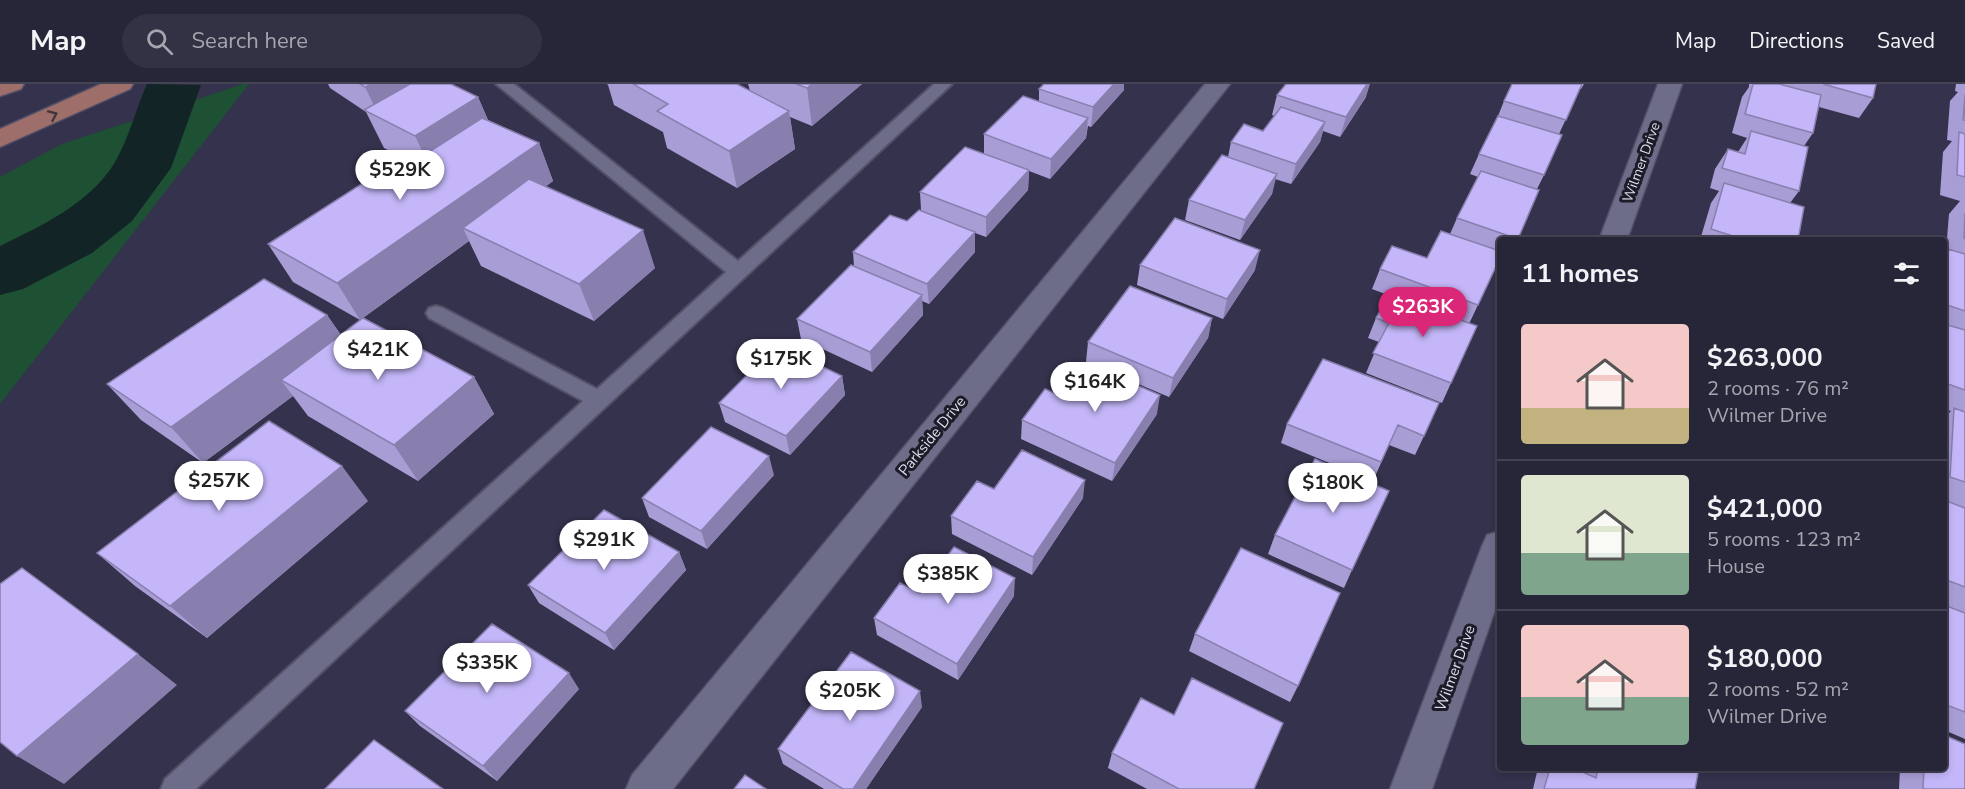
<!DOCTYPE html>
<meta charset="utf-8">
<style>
body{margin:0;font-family:"Nunito Sans",sans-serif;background:#333244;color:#f1f3f6;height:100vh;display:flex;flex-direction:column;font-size:22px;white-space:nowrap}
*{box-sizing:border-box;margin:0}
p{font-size:20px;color:#a4a5ae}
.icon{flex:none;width:33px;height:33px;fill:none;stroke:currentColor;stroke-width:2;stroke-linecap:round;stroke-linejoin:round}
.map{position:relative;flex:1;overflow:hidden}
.side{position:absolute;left:1497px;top:153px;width:450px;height:534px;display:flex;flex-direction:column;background:#272639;border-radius:6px;box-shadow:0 3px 9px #0003,0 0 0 2px #434353}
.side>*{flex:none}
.price{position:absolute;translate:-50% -51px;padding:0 14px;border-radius:21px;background:#fff;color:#222;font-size:20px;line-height:39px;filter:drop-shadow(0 2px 3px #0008)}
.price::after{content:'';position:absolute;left:50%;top:36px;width:18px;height:14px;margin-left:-9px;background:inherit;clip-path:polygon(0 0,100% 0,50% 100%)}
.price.active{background:#db2777;color:#fff}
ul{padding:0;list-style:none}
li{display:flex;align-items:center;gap:18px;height:150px;padding:0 24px}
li+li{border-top:2px solid #434353}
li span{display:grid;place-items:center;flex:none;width:168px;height:120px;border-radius:6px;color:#555}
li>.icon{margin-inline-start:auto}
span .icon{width:72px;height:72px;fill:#fffc;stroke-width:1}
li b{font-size:26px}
h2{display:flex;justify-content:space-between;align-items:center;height:72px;padding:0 24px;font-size:26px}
header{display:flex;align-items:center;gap:36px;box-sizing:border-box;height:84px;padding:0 30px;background:#272639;border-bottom:2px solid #434353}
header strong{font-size:28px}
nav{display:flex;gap:33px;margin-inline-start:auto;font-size:21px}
.search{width:420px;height:54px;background:#333244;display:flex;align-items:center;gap:15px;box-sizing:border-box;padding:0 21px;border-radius:33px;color:#a4a5ae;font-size:22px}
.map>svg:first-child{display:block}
</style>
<header>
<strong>Map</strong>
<div class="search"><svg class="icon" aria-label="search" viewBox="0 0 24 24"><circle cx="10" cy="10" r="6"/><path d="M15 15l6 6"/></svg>Search here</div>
<nav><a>Map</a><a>Directions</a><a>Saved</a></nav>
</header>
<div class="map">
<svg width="1965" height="705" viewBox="0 0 1965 705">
<rect width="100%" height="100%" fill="#34324c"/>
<!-- green -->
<path fill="#1e5034" d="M243 0H249L0 320V93L62 60Z"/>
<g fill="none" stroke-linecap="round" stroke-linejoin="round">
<!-- river -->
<path fill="#122425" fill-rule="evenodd" d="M147 0 201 1 171 84 132 137 92 169 23 205 0 211V162C41 142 91 119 115 78 129 54 136 25 147 0Z"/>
<defs>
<path id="service" d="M496 0H514L738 177 934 0H952L196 705H161L165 695 583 317 429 234 426 229 429 224 436 222 443 224 597 305 726 188Z"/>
<path id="minor" d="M1205 0H1230L673 705H626L632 691Z
M1658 0H1682L1627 156H1599Z
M1500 447V512L1432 705H1390L1482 462 1487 451Z"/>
<path id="primary" d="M0 0H24L21 5 0 12Z
M101 0H133L130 5 0 63V45Z"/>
</defs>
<!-- service casing -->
<use href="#service" stroke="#525066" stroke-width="4"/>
<!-- minor casing -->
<use href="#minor" stroke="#525066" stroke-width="3"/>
<!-- primary casing -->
<use href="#primary" stroke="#525066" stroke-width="3"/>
<!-- service -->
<use href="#service" fill="#6d6d8a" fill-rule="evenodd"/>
<!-- minor -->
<use href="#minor" fill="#6d6d8a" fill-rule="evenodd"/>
<!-- primary -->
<use href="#primary" fill="#9e6e6a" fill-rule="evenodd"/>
</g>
<!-- wall -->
<path fill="#a99dd5" d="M328 0H451L478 13 488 36 539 59 553 97 545 103 655 184 594 237 481 182 469 157 363 234 474 293 494 330 418 397 308 332 293 312 203 379 141 336 107 300 327 231 341 251 360 236 293 198 268 160 376 102 412 79 384 64 366 28 330 4Z
M607 0H737L750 7 748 0H862L812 42 790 33 795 65 737 104 667 64 663 48 614 21 608 1Z
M1044 0H1124V6L1091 43 1088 42 1086 54 1050 95 1029 87 1028 106 986 153 975 149V168L929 220 922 217 923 231 872 288 801 255 797 235 854 182 853 168 907 137 921 126 920 108 984 70V50L1039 17V5Z
M1512 0H1584L1581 5H1580L1559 50 1544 91 1537 105 1539 106 1517 156H1500V174L1469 240 1451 299 1442 319 1366 289 1379 258 1368 254 1376 234 1388 211 1372 205 1380 185 1427 174 1450 150 1457 134 1478 93 1470 90 1479 70 1496 37 1504 17Z
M1749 0H1876L1873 14 1859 34 1819 23 1813 49 1804 62 1799 107 1790 119 1798 156H1700L1711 119 1719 107 1710 104 1715 85 1728 65 1738 68 1747 54 1732 49 1742 13 1749 3Z
M1956 0H1965V655L1944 646V334L1951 327 1944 325V168L1946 166 1949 130 1960 117 1940 111 1943 68 1952 57 1947 56 1950 17 1958 8 1955 7Z
M1277 11 1366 13 1340 53 1323 47 1320 58 1291 100 1275 95 1272 110 1240 156 1185 136 1189 116 1228 73 1231 58 1263 47 1275 32 1272 31Z
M1140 181 1255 186 1223 235 1137 201Z
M1212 234 1208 254 1169 313 1086 278 1088 258Z
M1323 275 1424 352 1415 371 1389 361 1373 397 1281 359 1287 340Z
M842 292 845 311 790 371 725 338 719 319Z
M1064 313 1157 330 1112 397 1021 355 1022 336Z
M774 391 707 465 649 433 642 414Z
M994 405 1083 414 1032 491 952 450 951 432Z
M368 417 207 554 135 502 97 469Z
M1275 451 1352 486 1344 504 1268 470Z
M679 468 686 486 614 566 539 519 528 501Z
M920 509 1014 512 958 596 877 551 874 534Z
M1195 550 1298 602 1290 618 1189 567Z
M579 605 497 697 420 642 405 627Z
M922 623 866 705H824L783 680 778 665Z
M1112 669 1254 705H1147L1108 684Z
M1542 684H1574L1585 689 1586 684H1699L1695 705H1533L1537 688Z
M1900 684H1944L1965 705H1899Z"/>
<!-- shaded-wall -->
<path fill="#897fae" d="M372 0H448L380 34 365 3Z
M812 0H862L812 42 807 4Z
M1114 0H1124V6L1091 43 1093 23Z
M1367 0H1370L1366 13 1340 53 1346 33Z
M478 13 494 50 433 89 415 52Z
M789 27 795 65 737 104 729 67Z
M1088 34 1086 54 1050 95 1051 75Z
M1325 38 1320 58 1291 100 1296 80Z
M539 59 553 97 478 151 463 144 469 157 360 236 337 199Z
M1029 86 1028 106 986 153V133Z
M1277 90 1272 110 1240 156 1245 136Z
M643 146 655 184 594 237 579 200Z
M975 148V168L929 220 927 200Z
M1260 166 1255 186 1223 235 1227 215Z
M922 211 923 231 872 288 870 268Z
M327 231 352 268 281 296 293 312 203 379 171 343Z
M1212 234 1208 254 1169 313 1173 294Z
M842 292 845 311 790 371 786 352Z
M474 293 494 330 418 397 394 361Z
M1160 311 1157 330 1112 397 1115 379Z
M769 372 774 391 707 465 701 447Z
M342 382 368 417 207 554 170 522Z
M1085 396 1083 414 1032 491 1033 473Z
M679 468 686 486 614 566 605 549Z
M1015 494 1014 512 958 596 957 580Z
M138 570 177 601 64 700 17 672Z
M569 589 579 605 497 697 483 682Z
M920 607 922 623 866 705H853Z"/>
<!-- building -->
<path fill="#c4b6f8" stroke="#897fae" stroke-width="1.5" d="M360 0H372L365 3Z
M410 0H451L478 13 415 52 364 26Z
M633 0H737L789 27 729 67 657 27 668 20Z
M796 0H812L807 4Z
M1044 0H1114L1093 23 1039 5Z
M1286 0H1367L1346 33 1277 11Z
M1512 0H1582L1566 36 1504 17Z
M1753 0H1779L1821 11 1813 49 1745 30Z
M1823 0H1876L1873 14Z
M1965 11V36H1963Z
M1023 12 1088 34 1051 75 984 50Z
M1281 23 1325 38 1296 80 1231 58 1244 40 1263 47Z
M1498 32 1562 51 1544 91 1479 70Z
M482 34 539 59 337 199 268 160 366 97 376 102Z
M1751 47 1808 63 1799 107 1722 84 1728 65 1745 70Z
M1959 48 1965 50V93L1957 91Z
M965 63 1029 86 986 133 920 108Z
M1222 71 1277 90 1245 136 1189 116Z
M1481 87 1539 106 1518 155 1457 134Z
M529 95 643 146 579 200 463 144Z
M1724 99 1804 123 1798 156H1745L1711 145Z
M919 126 975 148 927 200 853 168 890 131 907 137Z
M1965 129V155L1964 154Z
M1175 134 1260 166 1227 215 1140 181Z
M1441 147 1500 167V174L1478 221 1380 185 1392 162 1427 174Z
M1948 165 1965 170V227L1944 220Z
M851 181 922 211 870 268 797 235Z
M264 195 327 231 171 343 107 300Z
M1130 202 1212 234 1173 294 1088 258Z
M1389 210 1477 242 1451 299 1373 269 1389 239 1376 234Z
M363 234 474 293 394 361 281 296Z
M1944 240 1965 246V306L1945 299 1947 272 1944 271Z
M777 261 842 292 786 352 719 319Z
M1323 275 1439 319 1424 352 1398 341 1381 378 1287 340Z
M1088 280 1160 311 1115 379 1022 336 1045 305 1064 313Z
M1954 324 1965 328V398L1950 393Z
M269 337 342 382 170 522 97 469Z
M711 343 769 372 701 447 642 414Z
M1022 366 1085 396 1033 473 951 432 977 397 994 405Z
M1315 375 1389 407 1352 486 1275 451Z
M1944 416 1965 424V503L1944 495Z
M604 426 679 468 605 549 528 501Z
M954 463 1015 494 957 580 874 534 900 499 920 509Z
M1241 464 1340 509 1298 602 1195 550Z
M22 484 138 570 17 672 0 658V500Z
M1944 521 1965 529V628L1944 620Z
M492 540 569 589 483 682 405 627Z
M851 568 920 607 853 705H843L778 665Z
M1192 594 1283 639 1254 705H1179L1112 669 1141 614 1174 631Z
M1944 651 1965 660V705H1923L1924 684H1944Z
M374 656 443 705H325Z
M1550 684H1574L1596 694 1598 684H1699L1695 705H1544Z
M745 691 766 705H734Z"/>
<!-- one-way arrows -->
<defs><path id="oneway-chevron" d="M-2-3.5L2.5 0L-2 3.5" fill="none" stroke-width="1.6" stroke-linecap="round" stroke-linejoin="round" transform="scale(1.5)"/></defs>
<use stroke="#43353c" href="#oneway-chevron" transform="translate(53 31) rotate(-24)"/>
<g text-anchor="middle" stroke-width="6" stroke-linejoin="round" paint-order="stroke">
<!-- far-street labels -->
<g font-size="14" fill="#dcdced" stroke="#1c1c28">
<text transform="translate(1641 78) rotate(-70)" y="5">Wilmer Drive</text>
</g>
<!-- street labels -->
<g font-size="15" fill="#dcdced" stroke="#1c1c28">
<text transform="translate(932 352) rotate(-51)" y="5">Parkside Drive</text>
<text transform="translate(1455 584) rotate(-70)" y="5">Wilmer Drive</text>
</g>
</g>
</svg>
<b class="price" style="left:400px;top:117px">$529K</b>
<b class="price active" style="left:1423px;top:254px">$263K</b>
<b class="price" style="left:378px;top:297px">$421K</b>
<b class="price" style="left:781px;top:306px">$175K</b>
<b class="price" style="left:1095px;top:329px">$164K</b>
<b class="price" style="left:219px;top:428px">$257K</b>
<b class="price" style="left:1333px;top:430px">$180K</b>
<b class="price" style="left:604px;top:487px">$291K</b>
<b class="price" style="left:948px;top:521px">$385K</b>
<b class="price" style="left:487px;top:610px">$335K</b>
<b class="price" style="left:850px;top:638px">$205K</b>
<section class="side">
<h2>11 homes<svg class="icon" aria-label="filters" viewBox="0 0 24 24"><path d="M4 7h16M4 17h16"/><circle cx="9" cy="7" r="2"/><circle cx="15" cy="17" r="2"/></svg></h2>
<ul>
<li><span style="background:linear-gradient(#f6c9c9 70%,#c2b280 0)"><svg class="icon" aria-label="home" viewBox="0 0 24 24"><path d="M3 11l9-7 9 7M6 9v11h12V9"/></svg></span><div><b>$263,000</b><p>2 rooms · 76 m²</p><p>Wilmer Drive</p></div></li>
<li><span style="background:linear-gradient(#dfe7d0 65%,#7fa58c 0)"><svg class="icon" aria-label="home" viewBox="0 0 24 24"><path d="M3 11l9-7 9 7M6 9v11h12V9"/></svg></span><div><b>$421,000</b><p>5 rooms · 123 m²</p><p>House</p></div></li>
<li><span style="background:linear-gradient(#f6c9c9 60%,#7fa58c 0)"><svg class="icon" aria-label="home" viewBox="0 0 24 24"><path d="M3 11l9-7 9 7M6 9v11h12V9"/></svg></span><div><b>$180,000</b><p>2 rooms · 52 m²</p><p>Wilmer Drive</p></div></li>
</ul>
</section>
</div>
